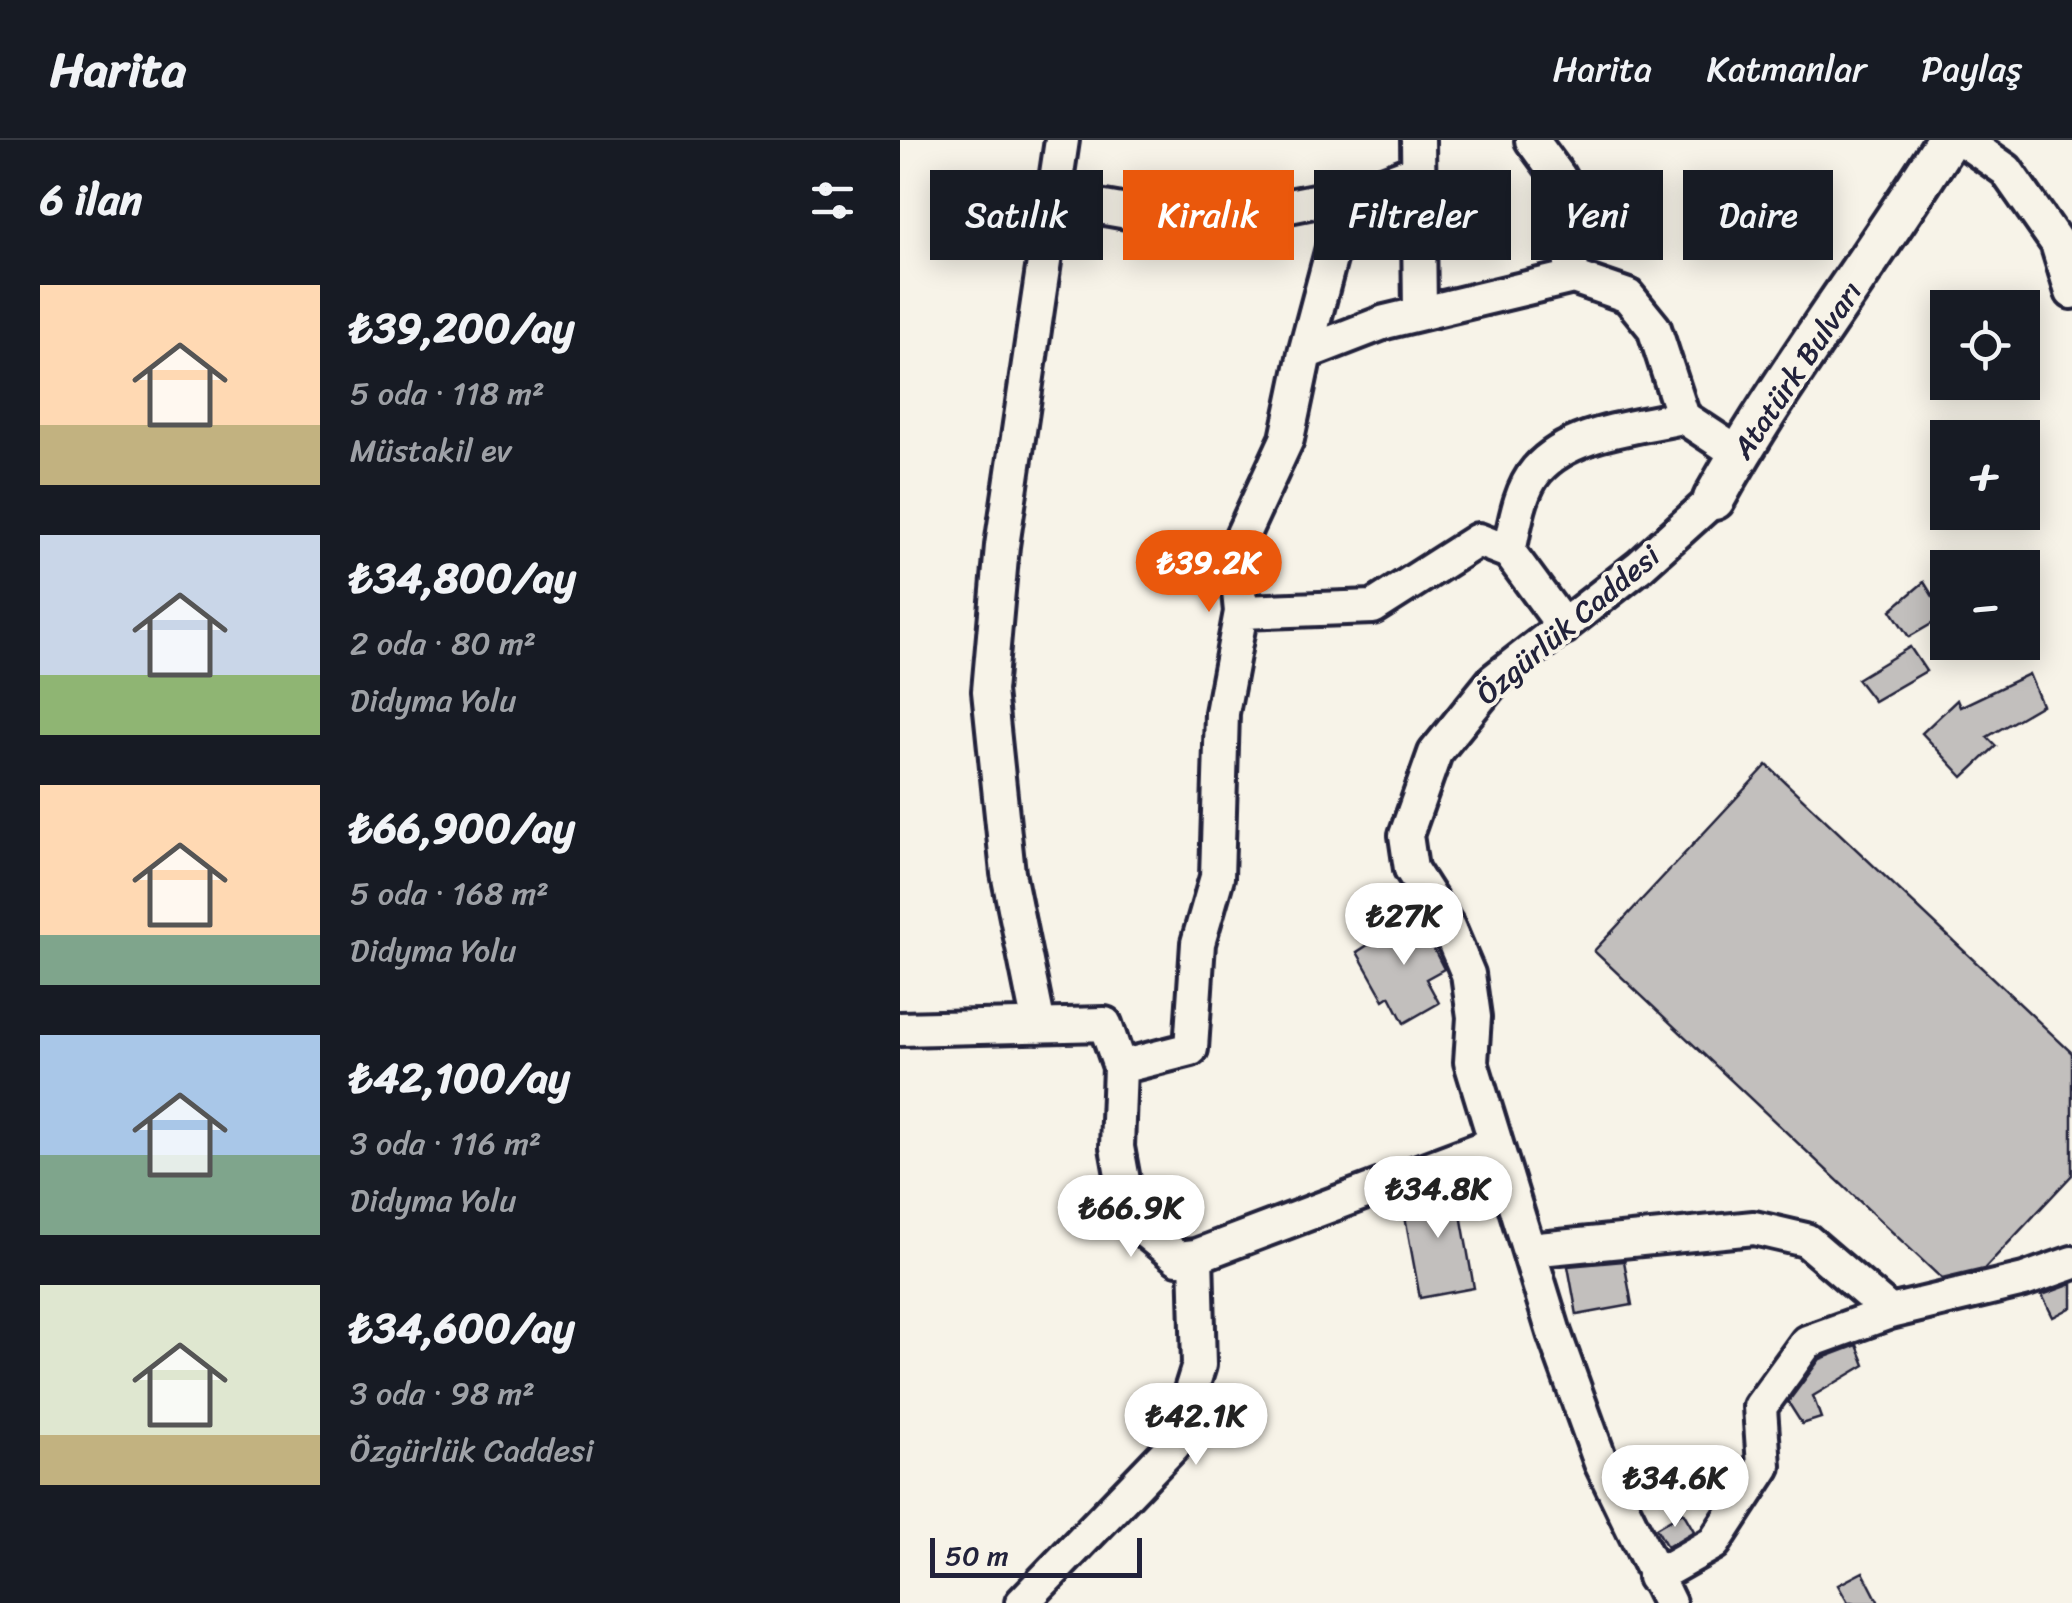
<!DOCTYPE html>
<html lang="tr">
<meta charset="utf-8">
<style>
body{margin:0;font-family:Sriracha,sans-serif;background:#242831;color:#f1f3f6;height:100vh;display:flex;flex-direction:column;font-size:38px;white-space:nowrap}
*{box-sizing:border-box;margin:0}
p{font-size:32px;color:#9ea1a6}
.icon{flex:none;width:55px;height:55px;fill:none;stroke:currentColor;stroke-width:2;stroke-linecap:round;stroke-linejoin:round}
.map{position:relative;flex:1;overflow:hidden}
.panel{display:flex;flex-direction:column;background:#171b24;width:900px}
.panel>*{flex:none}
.guide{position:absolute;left:30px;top:30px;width:950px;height:90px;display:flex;gap:20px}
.fabs{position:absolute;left:1030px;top:150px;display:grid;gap:20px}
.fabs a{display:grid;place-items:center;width:110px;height:110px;border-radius:0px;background:#171b24;box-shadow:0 5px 25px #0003;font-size:50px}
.scale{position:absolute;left:30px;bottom:25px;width:212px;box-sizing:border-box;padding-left:10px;border:5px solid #22223b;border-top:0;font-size:28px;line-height:35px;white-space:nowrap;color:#22223b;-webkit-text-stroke:8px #f7f3e8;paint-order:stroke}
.price{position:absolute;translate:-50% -85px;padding:0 22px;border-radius:35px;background:#fff;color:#222;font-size:32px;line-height:65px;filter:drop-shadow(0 2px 5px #0008)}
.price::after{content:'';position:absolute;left:50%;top:60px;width:30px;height:22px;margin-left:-15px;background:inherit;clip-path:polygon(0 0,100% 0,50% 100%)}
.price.on{background:#ea580c;color:#fff}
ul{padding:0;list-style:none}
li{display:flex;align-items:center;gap:30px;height:250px;padding:0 40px}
li span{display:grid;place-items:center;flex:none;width:280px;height:200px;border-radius:0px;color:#555}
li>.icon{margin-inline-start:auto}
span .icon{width:120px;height:120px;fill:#fffc;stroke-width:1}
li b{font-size:42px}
h2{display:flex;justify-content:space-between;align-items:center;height:120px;padding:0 40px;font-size:42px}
.pill{padding:0 35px;border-radius:0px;background:#171b24;box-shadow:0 5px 25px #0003;font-size:35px;line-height:90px}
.pill.on{background:#ea580c;color:#fff}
header{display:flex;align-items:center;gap:60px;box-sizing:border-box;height:140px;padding:0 50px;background:#171b24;border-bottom:2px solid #363941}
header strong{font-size:48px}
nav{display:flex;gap:55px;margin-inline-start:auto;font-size:35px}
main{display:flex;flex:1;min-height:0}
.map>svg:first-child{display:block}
</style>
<header>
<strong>Harita</strong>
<nav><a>Harita</a><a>Katmanlar</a><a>Paylaş</a></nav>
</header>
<main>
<section class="panel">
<h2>6 ilan<svg class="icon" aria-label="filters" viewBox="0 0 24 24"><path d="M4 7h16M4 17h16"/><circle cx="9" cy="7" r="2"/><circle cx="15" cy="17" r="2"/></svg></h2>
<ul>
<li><span style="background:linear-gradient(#ffd9b3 70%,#c2b280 0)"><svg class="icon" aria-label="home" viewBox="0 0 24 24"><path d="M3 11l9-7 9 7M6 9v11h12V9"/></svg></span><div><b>₺39,200/ay</b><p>5 oda · 118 m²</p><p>Müstakil ev</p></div></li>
<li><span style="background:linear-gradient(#c9d6e8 70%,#8fb573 0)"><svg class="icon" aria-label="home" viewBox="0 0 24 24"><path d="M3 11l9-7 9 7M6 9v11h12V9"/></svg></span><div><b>₺34,800/ay</b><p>2 oda · 80 m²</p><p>Didyma Yolu</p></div></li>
<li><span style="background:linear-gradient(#ffd9b3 75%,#7fa58c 0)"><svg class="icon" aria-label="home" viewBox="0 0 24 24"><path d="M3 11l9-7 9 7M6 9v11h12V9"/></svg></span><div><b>₺66,900/ay</b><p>5 oda · 168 m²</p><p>Didyma Yolu</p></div></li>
<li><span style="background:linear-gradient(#a9c7e8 60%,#7fa58c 0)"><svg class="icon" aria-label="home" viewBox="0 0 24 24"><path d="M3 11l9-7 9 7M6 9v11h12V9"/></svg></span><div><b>₺42,100/ay</b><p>3 oda · 116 m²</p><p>Didyma Yolu</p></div></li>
<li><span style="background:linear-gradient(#dfe7d0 75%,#c2b280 0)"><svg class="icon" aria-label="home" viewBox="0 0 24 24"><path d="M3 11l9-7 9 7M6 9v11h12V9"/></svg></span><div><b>₺34,600/ay</b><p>3 oda · 98 m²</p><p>Özgürlük Caddesi</p></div></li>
</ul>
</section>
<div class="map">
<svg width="1172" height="1463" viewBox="0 0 1172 1463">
<rect width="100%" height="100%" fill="#f7f3e8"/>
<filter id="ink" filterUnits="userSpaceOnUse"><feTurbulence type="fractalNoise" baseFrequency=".01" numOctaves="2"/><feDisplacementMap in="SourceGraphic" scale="20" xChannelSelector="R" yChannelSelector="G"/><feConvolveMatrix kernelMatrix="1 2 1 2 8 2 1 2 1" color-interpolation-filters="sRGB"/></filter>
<g filter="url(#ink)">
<!-- building -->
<path fill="#c2bfbd" stroke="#22223b" stroke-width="2.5" d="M1024 442 1045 476 1009 497 991 470Z
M1010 507 1026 531 974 561 957 539Z
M1129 534 1142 565 1087 597 1096 606 1063 637 1022 593 1057 560 1060 567Z
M867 625 1172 913V1035L1084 1129 1042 1139 694 811Z
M516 774 544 829 526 839 539 863 504 883 490 856 484 860 457 812Z
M555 1040 574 1148 520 1158 502 1060Z
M724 1121 732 1165 677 1175 668 1126Z
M1172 1144V1167L1153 1177 1142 1155Z
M957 1205 965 1225 913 1256 921 1278 902 1284 888 1262 920 1219Z
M783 1372 794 1391 767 1407 756 1388Z
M963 1432 979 1463H948L938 1445Z"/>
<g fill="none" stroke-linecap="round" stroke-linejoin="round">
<defs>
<path id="minor" d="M518 0 520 172
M632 0 659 37 673 137
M1063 0 1106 30 1157 103 1172 152
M152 59 297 84 465 51 517 31
M405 213 433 108 465 51
M609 412C615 385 619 351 637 330 671 291 736 288 783 277
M341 472 335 411 387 299 405 213 485 182 673 137 728 156 754 188 783 277 839 314
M139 886 108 733 89 551 102 406 162 0
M0 889 205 884 220 927 217 1007 230 1079 278 1118 296 1116 593 1004
M220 927 291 909 298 803 317 737 322 573 341 472 473 467 578 400 609 412 664 487
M629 1110 854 1088 906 1100 990 1172
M754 1437 814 1403 864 1326 860 1267 907 1202 990 1172 1124 1140 1172 1123
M122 1463 274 1305 299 1225 296 1116
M769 1463 701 1323 654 1193 571 922 574 877 568 834 548 787 511 729 506 695 535 613 594 540 740 426 814 359"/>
<path id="major" d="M814 359C883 235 972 121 1047 0"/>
</defs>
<!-- minor casing -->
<use href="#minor" stroke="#22223b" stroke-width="40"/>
<!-- major casing -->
<use href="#major" stroke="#22223b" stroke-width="48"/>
<!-- minor -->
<use href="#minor" stroke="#f7f3e8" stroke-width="32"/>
<!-- major -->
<use href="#major" stroke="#f7f3e8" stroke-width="40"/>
</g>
</g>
<g text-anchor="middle" stroke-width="8" stroke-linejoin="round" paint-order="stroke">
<!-- street labels -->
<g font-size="30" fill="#22223b" stroke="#f7f3e8">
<text transform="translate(897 230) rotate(-56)" y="10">Atatürk Bulvarı</text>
<text transform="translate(668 485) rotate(-40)" y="10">Özgürlük Caddesi</text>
</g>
</g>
</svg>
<div class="fabs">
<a><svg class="icon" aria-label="locate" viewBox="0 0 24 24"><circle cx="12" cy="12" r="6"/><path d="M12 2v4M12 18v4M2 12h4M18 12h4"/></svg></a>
<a>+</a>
<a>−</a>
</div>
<div class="scale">50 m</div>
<b class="price on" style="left:309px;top:475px">₺39.2K</b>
<b class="price" style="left:504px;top:828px">₺27K</b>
<b class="price" style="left:538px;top:1101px">₺34.8K</b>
<b class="price" style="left:231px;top:1120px">₺66.9K</b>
<b class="price" style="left:296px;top:1328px">₺42.1K</b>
<b class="price" style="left:775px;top:1390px">₺34.6K</b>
<div class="guide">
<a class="pill">Satılık</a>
<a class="pill on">Kiralık</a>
<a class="pill">Filtreler</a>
<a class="pill">Yeni</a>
<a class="pill">Daire</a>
</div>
</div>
</main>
